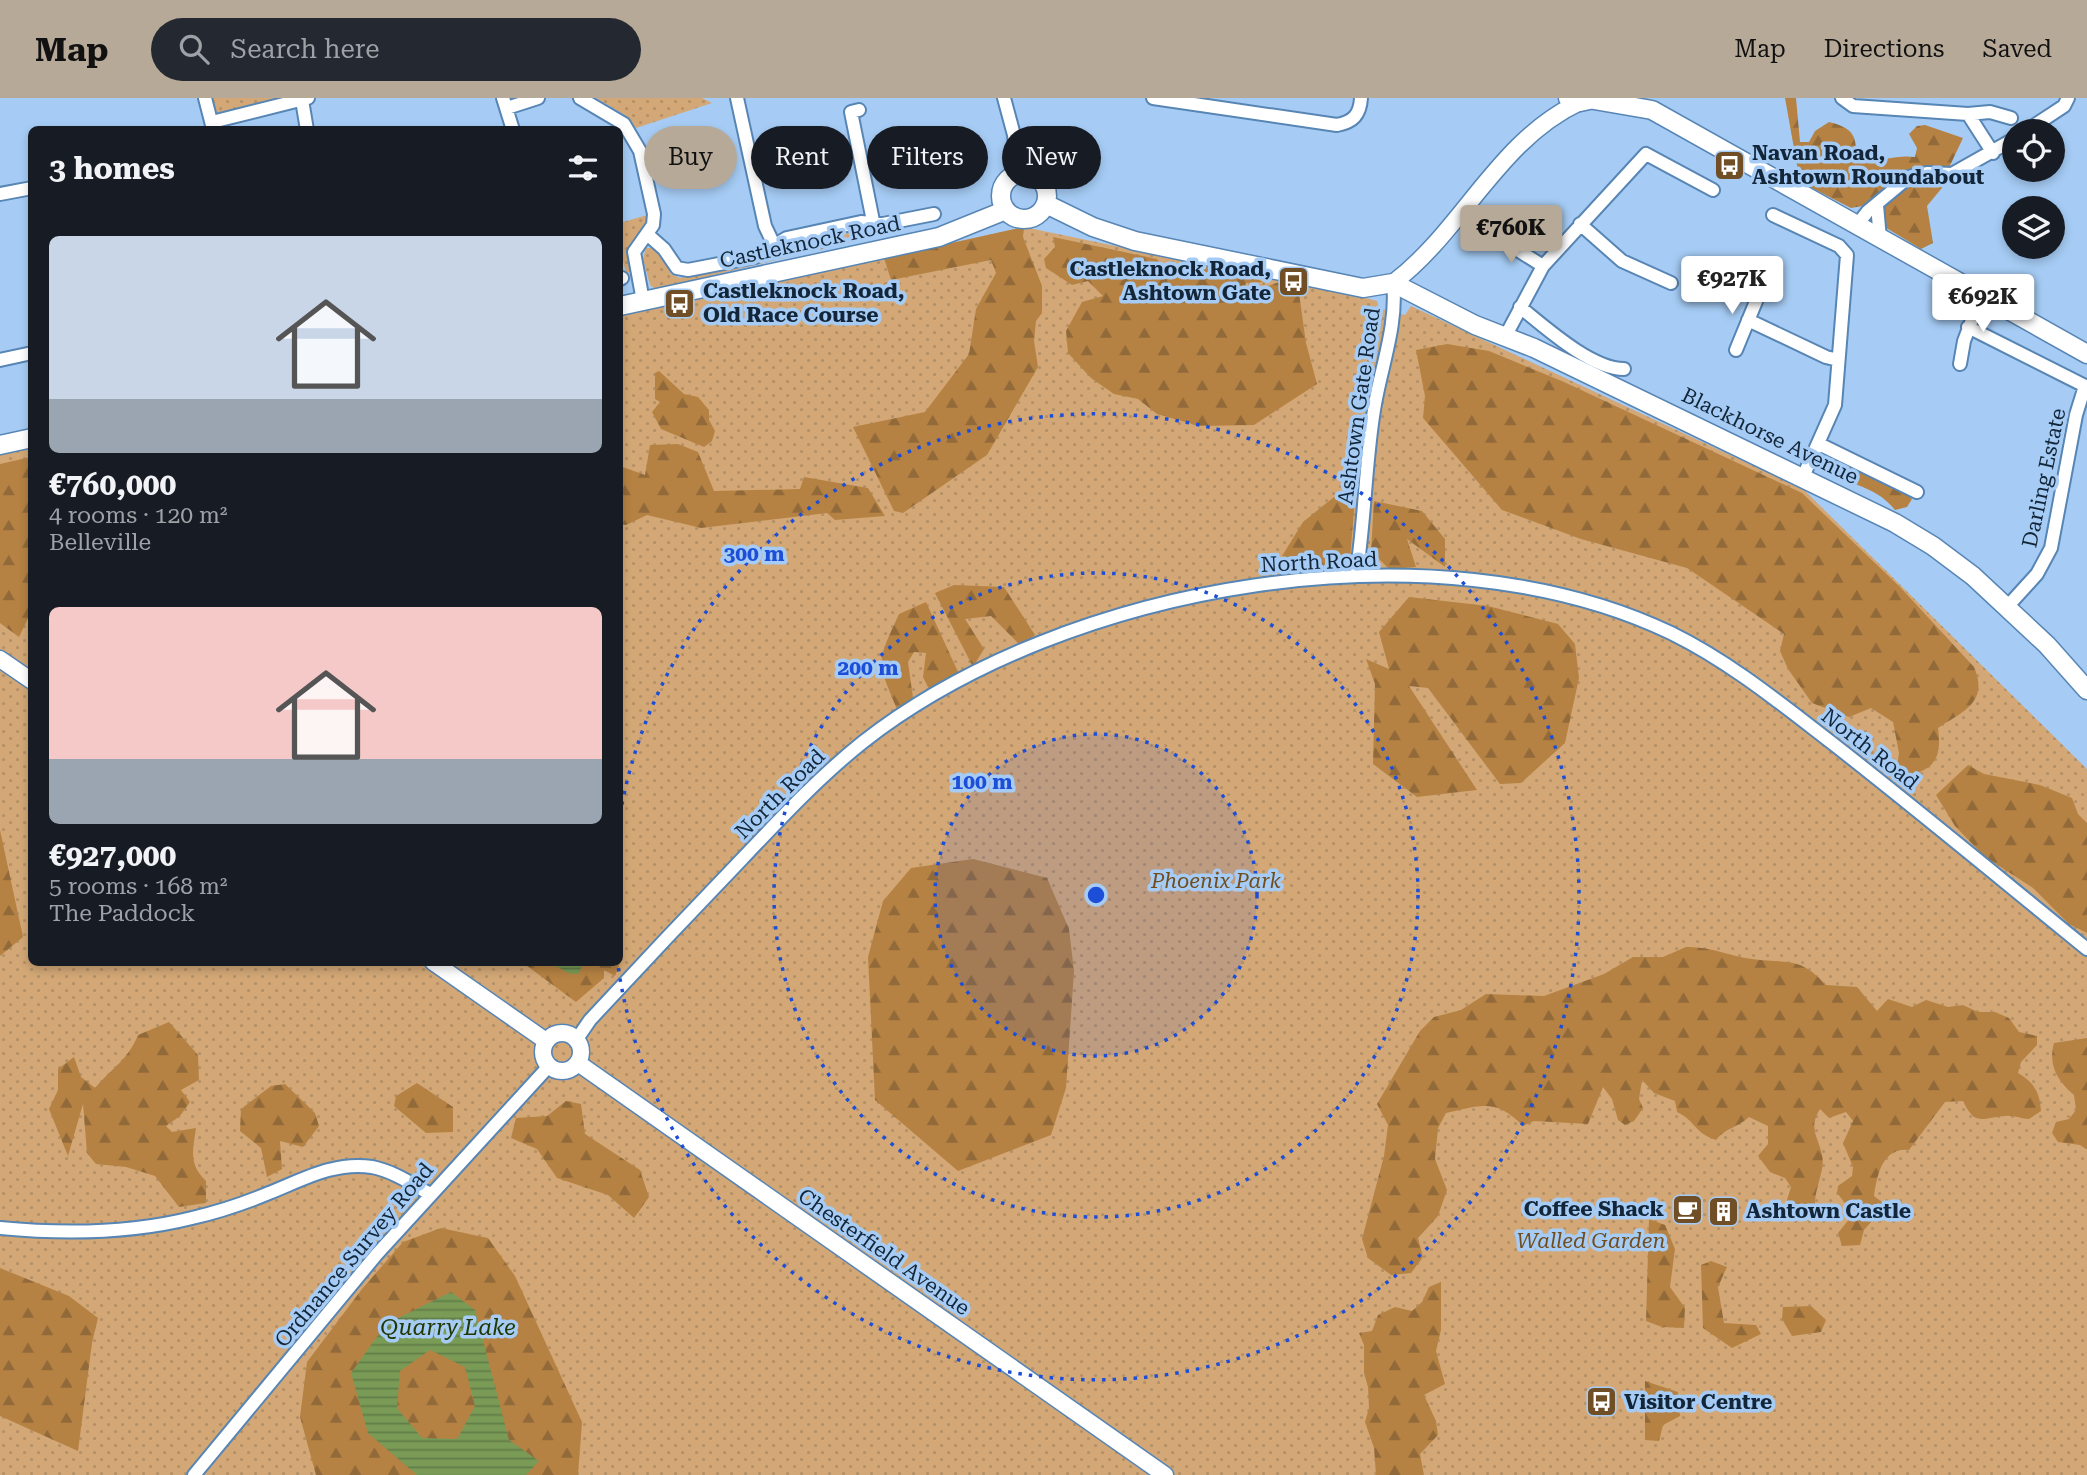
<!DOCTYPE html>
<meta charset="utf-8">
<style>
body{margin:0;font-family:"Roboto Serif",serif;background:#242831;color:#f1f3f6;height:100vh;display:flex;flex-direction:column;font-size:26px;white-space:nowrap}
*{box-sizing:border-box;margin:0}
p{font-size:23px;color:#9ea1a6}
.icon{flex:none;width:38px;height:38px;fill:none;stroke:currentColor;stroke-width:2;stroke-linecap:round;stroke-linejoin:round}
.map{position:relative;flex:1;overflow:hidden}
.panel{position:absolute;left:28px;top:28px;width:595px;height:840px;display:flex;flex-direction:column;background:#171b24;border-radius:10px;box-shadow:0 4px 10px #0003}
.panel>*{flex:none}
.hud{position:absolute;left:644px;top:28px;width:665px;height:63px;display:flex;gap:14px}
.buttons{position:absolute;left:2002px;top:21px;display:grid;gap:14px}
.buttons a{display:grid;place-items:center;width:63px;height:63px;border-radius:50%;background:#171b24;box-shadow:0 4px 10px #0003;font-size:35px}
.price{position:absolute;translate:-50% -60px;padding:0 16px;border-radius:7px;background:#fff;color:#222;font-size:23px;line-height:46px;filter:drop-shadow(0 2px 4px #0008)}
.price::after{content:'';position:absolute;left:50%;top:42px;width:21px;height:16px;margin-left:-10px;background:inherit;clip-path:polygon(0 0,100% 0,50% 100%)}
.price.current{background:#b7a998;color:#111}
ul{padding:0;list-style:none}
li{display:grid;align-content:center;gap:14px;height:371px;padding:0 21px}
li span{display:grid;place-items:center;height:217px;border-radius:10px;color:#555}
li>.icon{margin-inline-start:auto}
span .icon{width:126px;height:126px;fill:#fffc;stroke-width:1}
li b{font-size:30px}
h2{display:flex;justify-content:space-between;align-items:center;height:84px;padding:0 21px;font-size:30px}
.pill{padding:0 24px;border-radius:32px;background:#171b24;box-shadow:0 4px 10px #0003;font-size:24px;line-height:63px}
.pill.current{background:#b7a998;color:#111}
header{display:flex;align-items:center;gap:42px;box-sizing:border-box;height:98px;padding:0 35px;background:#b7a998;color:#111}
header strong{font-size:33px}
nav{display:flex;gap:38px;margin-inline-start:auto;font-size:24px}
.search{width:490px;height:63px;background:#242831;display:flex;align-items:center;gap:18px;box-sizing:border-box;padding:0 24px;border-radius:38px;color:#9ea1a6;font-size:26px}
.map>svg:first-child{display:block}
</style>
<header>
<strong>Map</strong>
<div class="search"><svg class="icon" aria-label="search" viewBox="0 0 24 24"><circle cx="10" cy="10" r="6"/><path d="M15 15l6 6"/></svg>Search here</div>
<nav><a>Map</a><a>Directions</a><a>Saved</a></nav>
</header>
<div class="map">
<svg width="2087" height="1377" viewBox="0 0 2087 1377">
<defs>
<pattern id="green-dots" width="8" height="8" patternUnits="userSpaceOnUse" patternTransform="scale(1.75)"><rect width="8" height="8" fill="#d3a876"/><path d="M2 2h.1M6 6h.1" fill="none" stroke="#b49067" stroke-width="1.8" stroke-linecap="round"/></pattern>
<pattern id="forest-firs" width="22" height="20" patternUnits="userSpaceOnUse" patternTransform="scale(1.75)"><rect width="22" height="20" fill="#b58243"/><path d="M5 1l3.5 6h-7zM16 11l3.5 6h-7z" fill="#926a39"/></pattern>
<pattern id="water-rules" width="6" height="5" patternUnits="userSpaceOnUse" patternTransform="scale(1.75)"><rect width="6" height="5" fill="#799b56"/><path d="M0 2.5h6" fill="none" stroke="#627e48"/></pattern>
</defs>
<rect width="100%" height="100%" fill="#a6ccf5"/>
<!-- green -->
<path fill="url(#green-dots)" d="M210 0H282L223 16 214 13Z
M596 0H702L712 5 636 30 623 16Z
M647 117C645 141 627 137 631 174L626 175 620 151V125Z
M1024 129 1366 200 1377 203 1379 210 1405 217 1411 208 1803 391 2087 671V1377H0V356L31 349 32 864H620V218Z
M867 130 885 132 886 136 655 191 650 187 643 161 646 150H652L664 162 671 176 680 180 760 163 783 147Z"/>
<!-- forest -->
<path fill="url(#forest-firs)" d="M1785 0H1796L1800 44H1809L1815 33 1829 24C1853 30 1857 37 1856 61 1874 67 1892 56 1915 59L1917 50 1909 36 1917 28 1925 27 1963 40 1946 76V85L1927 108 1933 145 1921 151 1883 128V114L1863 108 1851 110 1794 81 1798 73Z
M1024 129 1023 139 1042 188V215L1036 223 1034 243 1038 269 987 357 903 415 894 413 853 329 925 314 969 256 976 211 996 175 991 162 891 182 884 160Z
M1053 139 1157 161 1165 174 1180 167 1183 160 1228 167 1263 184 1246 185 1243 198 1276 185 1294 188 1299 195 1306 245 1317 286 1254 327 1199 328 1157 316 1138 301 1114 296 1091 280 1068 255 1066 233 1082 204 1103 198 1088 183 1072 187 1046 170 1044 161 1055 149Z
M1447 246 1489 253 1564 284 1802 395 1900 489 1974 569C1989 604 1964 613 1938 630 1942 660 1935 672 1905 678L1897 669 1899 655 1893 624 1871 610 1849 619 1812 605 1788 571 1780 553 1784 536 1687 470 1581 441 1502 412 1423 320 1425 298 1416 252Z
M659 273 684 296 698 299 709 312V322L715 333 712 343 704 349 661 331 652 314 660 304 655 301V275Z
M678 346 698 354 714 393 800 391 804 379 868 390 885 418 835 422 827 415 701 430 647 417 626 427 620 426V368L645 377 650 347Z
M1832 356 1902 391 1912 401 1907 409 1895 412C1874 385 1843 388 1822 366Z
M31 359V514L19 539 0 525V366Z
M1334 399 1355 401 1349 473 1296 474 1282 458 1303 424Z
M1374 403 1422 413 1445 441V469L1407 441 1416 469 1389 471 1371 453Z
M954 487 1004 489 1035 537 1021 548 991 518 965 521 984 551 973 569 935 495Z
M1409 499 1488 508 1558 526 1575 546 1579 580 1565 645 1521 685 1500 686 1428 590 1409 588 1477 692 1417 699 1373 666 1375 586 1366 561 1389 571 1379 534Z
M926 504 959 576 930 593 923 579 926 555 914 554 908 564 913 600 897 611C876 562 877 564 899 516Z
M1968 667 1984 676 2040 687 2072 700 2078 716 2087 725V835L2069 826 2033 790 1984 758 1955 728 1936 697Z
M0 732 23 839 0 858Z
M973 761 1047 780 1069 831 1074 873 1066 990 1051 1037 958 1073 875 1002 868 859 883 803 911 770Z
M620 834 622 860 615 878 604 872V880L576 904 523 865 620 864Z
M1686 849C1710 848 1729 858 1752 861 1787 866 1799 857 1826 887L1857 889 1877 913 1888 901 1912 909 1926 902 1948 909 1963 907 1978 914H1995L2009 920 2019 934 2037 938V947L2021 964 2018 975C2034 984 2040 995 2041 1013L2029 1021C2021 1021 2013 1017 2006 1018 1982 1019 1976 1030 1963 1003L1945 1004 1909 1052C1882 1049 1877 1078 1874 1098L1886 1107 1864 1132 1860 1147 1842 1148 1838 1135 1855 1114V1104L1845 1105 1837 1095 1838 1088 1852 1078 1853 1069 1843 1045 1853 1023 1846 1014 1829 1020 1820 1011C1808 1030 1818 1038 1822 1057 1826 1073 1813 1091 1815 1112L1803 1118 1790 1116 1786 1105 1791 1089 1785 1080 1770 1074 1758 1058 1768 1046V1028L1749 1019C1737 1030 1725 1030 1716 1042 1693 1034 1697 1024 1677 1014L1675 1003 1654 995 1642 982 1639 1001 1643 1010 1634 1023 1625 1027 1618 1022 1612 1001 1603 989 1588 1026 1534 1023 1523 1028C1496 1000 1481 1007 1446 1015L1438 1030 1435 1061 1447 1092 1438 1118 1418 1140 1423 1159 1411 1175 1391 1177 1368 1160 1362 1141 1384 1058 1388 1027 1377 1006 1420 933 1434 919 1461 912 1486 896 1544 898 1604 876 1633 859H1663Z
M169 924 198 957 199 982 181 992 190 1004 180 1018 166 1028 172 1034 196 1030C193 1052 188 1066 206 1083V1105L179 1109 155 1078 126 1069 96 1066 87 1055 83 1006 68 1058 49 1011 58 992V971L74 959 81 979 95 990C113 969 127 963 138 937Z
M2087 940V1051H2086L2080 1047 2058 1044 2052 1035 2056 1024 2069 1021 2076 1012 2074 997C2057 983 2048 967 2054 945Z
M417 985 453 1009V1034L426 1035 394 1008 396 998Z
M285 986 315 1015 319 1028 303 1049 280 1043 282 1071 267 1079 261 1050 240 1033 241 1011 271 988Z
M566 1003 581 1006 585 1036 640 1072 649 1099 634 1120 608 1097 557 1080 537 1051 511 1040 516 1020 547 1018Z
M1649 1121 1665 1127 1675 1151 1670 1189 1685 1210 1684 1230 1662 1229 1646 1223Z
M441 1130 488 1140 515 1178 582 1324 578 1377H316L300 1319 307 1264 362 1191 403 1144Z
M1711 1163 1727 1169 1718 1189 1724 1225 1756 1227 1761 1236 1732 1250 1703 1230 1701 1167Z
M0 1170 69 1198 98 1220 92 1245 78 1353 0 1318Z
M1441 1184V1232L1436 1253 1445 1286 1424 1297 1436 1323 1438 1337 1420 1356 1424 1377H1376L1374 1350 1365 1324 1369 1310 1368 1289 1364 1275V1247L1359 1235 1372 1233 1378 1217 1395 1209 1412 1213 1422 1204 1429 1189Z
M1811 1208 1826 1222 1821 1234 1792 1238 1782 1221 1783 1209Z
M1645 1283 1678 1294 1680 1318 1663 1327 1659 1343 1645 1342Z"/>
<!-- water -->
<path fill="url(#water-rules)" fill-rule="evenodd" d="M551 865H584L578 876 568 875Z
M451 1194 475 1212 509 1342 539 1363 526 1377H417L368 1335 351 1275 386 1226ZM430 1252 465 1269 475 1308 457 1341 422 1340 397 1310 400 1273Z"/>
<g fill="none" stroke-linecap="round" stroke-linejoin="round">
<defs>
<path id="minor" d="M205 0 213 31
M503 0 513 32
M580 0 624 26 640 53 654 116 653 127 634 154 643 203
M737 0 765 128 774 147
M1004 0 1014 37 1018 76
M1153 0 1337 27C1353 24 1360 17 1361 0
M1842 0 1853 8 1968 16 1993 55
M302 2 307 32
M507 10 538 0
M859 12 851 14 873 123
M1968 16 1990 14 2011 20
M212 24 308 0
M2026 33 2064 8 2068 0
M0 96 32 90
M1877 107 1880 141
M1773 117 1839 148 1847 157 1835 307 1802 381
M1580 126 1622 163 1671 185
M1857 127 1868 113 1909 79 1927 75 1952 76 2014 41
M647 136 664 151 677 170 688 172 755 159 787 140 861 124 883 126 934 116
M1497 139 1543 168
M620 181 622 180
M1520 209C1545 229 1591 271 1624 271
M1748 222 1826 259 1838 262
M1968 229 2087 289
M1505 239 1543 168 1646 56 1713 92
M1736 252 1759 196
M0 262 32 255
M1960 266 1964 243 1981 198
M1819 346 1917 394
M1356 478C1365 423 1365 367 1374 312 1380 272 1398 227 1393 185
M2007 509 2037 476 2051 450 2076 317 2085 288
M577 941 590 922C640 868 691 814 742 761 780 721 819 679 863 644 1066 485 1435 422 1671 535 1730 564 1780 605 1832 645 1918 712 2002 782 2087 851
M0 1130C62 1136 132 1135 192 1120 218 1114 245 1105 269 1095 302 1082 335 1063 372 1069 393 1073 412 1086 430 1096
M194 1377 377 1156 549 968"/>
<path id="tertiary" d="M1393 185C1463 132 1498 42 1580 4
M0 561 32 583
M433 864 546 943
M543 954a19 19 0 1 1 38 0a19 19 0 1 1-38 0Z
M578 965 1165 1377"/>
<path id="secondary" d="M1568 0 1580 4 1598 0
M1594 2 1652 12 2087 256
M1001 98a23 23 0 1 1 46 0a23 23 0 1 1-46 0Z
M1046 106 1093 129 1135 143 1363 190 1393 185 1475 227 1534 250 1895 425 1933 448 1973 478 2047 547 2087 592
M620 208 939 139 1006 112
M0 347 32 340"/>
</defs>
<!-- minor casing -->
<use href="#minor" stroke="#5785b4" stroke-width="16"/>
<!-- tertiary casing -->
<use href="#tertiary" stroke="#5785b4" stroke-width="19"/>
<!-- secondary casing -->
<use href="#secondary" stroke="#5785b4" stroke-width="21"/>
<!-- minor -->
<use href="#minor" stroke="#fff" stroke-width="12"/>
<!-- tertiary -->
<use href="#tertiary" stroke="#fff" stroke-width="16"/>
<!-- secondary -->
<use href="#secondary" stroke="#fff" stroke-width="18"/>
</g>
<!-- distance rings -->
<circle cx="1096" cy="797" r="161" fill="#1d4ed8" fill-opacity=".12"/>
<g fill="none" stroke="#1d4ed8" stroke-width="3.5" stroke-dasharray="3.5 7">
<circle cx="1096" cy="797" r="161"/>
<circle cx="1096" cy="797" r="322"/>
<path d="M620 717A483 483 0 1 1 618 868"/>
</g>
<!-- icons -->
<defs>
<symbol id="bus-square" viewBox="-11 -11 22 22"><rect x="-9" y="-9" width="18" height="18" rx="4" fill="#704f26" stroke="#a6ccf5"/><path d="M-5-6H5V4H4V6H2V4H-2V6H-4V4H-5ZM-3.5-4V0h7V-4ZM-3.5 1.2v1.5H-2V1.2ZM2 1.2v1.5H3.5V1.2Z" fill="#fff"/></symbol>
<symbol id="cafe-square" viewBox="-11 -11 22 22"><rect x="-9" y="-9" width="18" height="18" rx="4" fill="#704f26" stroke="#a6ccf5"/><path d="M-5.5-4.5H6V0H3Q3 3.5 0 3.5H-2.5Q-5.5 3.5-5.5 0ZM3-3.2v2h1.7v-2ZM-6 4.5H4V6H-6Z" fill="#fff"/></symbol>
<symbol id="building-square" viewBox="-11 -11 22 22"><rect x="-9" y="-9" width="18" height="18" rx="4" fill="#704f26" stroke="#a6ccf5"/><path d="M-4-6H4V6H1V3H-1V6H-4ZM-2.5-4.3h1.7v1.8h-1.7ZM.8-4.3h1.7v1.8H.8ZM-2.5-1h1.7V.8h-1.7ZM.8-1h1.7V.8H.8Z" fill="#fff"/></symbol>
</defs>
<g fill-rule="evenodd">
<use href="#bus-square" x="1712" y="50" width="35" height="35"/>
<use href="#bus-square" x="1276" y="166" width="35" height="35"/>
<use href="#bus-square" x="662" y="188" width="35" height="35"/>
<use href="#cafe-square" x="1670" y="1094" width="35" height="35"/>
<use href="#building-square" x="1706" y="1096" width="35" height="35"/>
<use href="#bus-square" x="1584" y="1286" width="35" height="35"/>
</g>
<g text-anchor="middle" stroke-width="7" stroke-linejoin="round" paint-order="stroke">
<!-- poi labels -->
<g font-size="21" font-weight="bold" fill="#132639" stroke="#a6ccf5" text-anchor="start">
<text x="1752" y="62">Navan Road,<tspan x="1752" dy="24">Ashtown Roundabout</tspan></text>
<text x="1271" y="178" text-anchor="end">Castleknock Road,<tspan x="1271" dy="24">Ashtown Gate</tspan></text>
<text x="703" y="200">Castleknock Road,<tspan x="703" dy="24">Old Race Course</tspan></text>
<text x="1664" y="1118" text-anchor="end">Coffee Shack</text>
<text x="1746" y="1120">Ashtown Castle</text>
<text x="1624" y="1311">Visitor Centre</text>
</g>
<!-- street labels -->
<g font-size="21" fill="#132639" stroke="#a6ccf5">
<text transform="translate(810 144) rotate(-12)" y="7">Castleknock Road</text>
<text transform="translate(1359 308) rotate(-82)" y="7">Ashtown Gate Road</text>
<text transform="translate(1770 338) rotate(26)" y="7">Blackhorse Avenue</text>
<text transform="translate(2044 380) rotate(-78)" y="7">Darling Estate</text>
<text transform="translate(1319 464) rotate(-3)" y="7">North Road</text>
<text transform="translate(1870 651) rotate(38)" y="7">North Road</text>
<text transform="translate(780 696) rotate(-45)" y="7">North Road</text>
<text transform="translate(884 1154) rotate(35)" y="7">Chesterfield Avenue</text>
<text transform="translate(354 1157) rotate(-50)" y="7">Ordnance Survey Road</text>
</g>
<!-- park labels -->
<g font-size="21" font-style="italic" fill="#714d1d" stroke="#a6ccf5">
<text x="1216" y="790">Phoenix Park</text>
<text x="1591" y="1150">Walled Garden</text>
</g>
<!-- water labels -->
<g font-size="23" font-style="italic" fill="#223804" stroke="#a6ccf5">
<text x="448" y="1237">Quarry Lake</text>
</g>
</g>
<circle cx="1096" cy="797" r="10" fill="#1d4ed8" stroke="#a6ccf5" stroke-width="3.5"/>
<g font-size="21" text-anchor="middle" font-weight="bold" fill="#1d4ed8" stroke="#a6ccf5" stroke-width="7" stroke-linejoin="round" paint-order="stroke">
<text x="754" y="463">300 m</text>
<text x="868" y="577">200 m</text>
<text x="982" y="691">100 m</text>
</g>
</svg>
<div class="buttons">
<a><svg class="icon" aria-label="locate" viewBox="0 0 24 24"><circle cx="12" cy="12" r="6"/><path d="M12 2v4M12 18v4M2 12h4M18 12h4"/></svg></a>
<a><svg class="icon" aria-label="layers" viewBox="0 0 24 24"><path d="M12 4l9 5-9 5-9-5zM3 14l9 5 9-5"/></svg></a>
</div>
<b class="price current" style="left:1511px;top:167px">€760K</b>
<b class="price" style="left:1732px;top:218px">€927K</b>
<b class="price" style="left:1983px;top:236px">€692K</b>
<div class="hud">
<a class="pill current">Buy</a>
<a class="pill">Rent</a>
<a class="pill">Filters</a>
<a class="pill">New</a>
</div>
<section class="panel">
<h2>3 homes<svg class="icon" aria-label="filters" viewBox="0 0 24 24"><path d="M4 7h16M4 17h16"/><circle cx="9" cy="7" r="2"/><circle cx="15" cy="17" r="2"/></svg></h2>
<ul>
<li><span style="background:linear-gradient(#c9d6e8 75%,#9aa5b1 0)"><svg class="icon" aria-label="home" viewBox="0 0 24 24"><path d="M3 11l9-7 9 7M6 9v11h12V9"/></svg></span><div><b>€760,000</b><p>4 rooms · 120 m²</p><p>Belleville</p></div></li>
<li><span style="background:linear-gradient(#f6c9c9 70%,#9aa5b1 0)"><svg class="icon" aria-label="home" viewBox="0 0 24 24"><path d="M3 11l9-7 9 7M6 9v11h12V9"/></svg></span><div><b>€927,000</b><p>5 rooms · 168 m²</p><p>The Paddock</p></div></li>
</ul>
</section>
</div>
